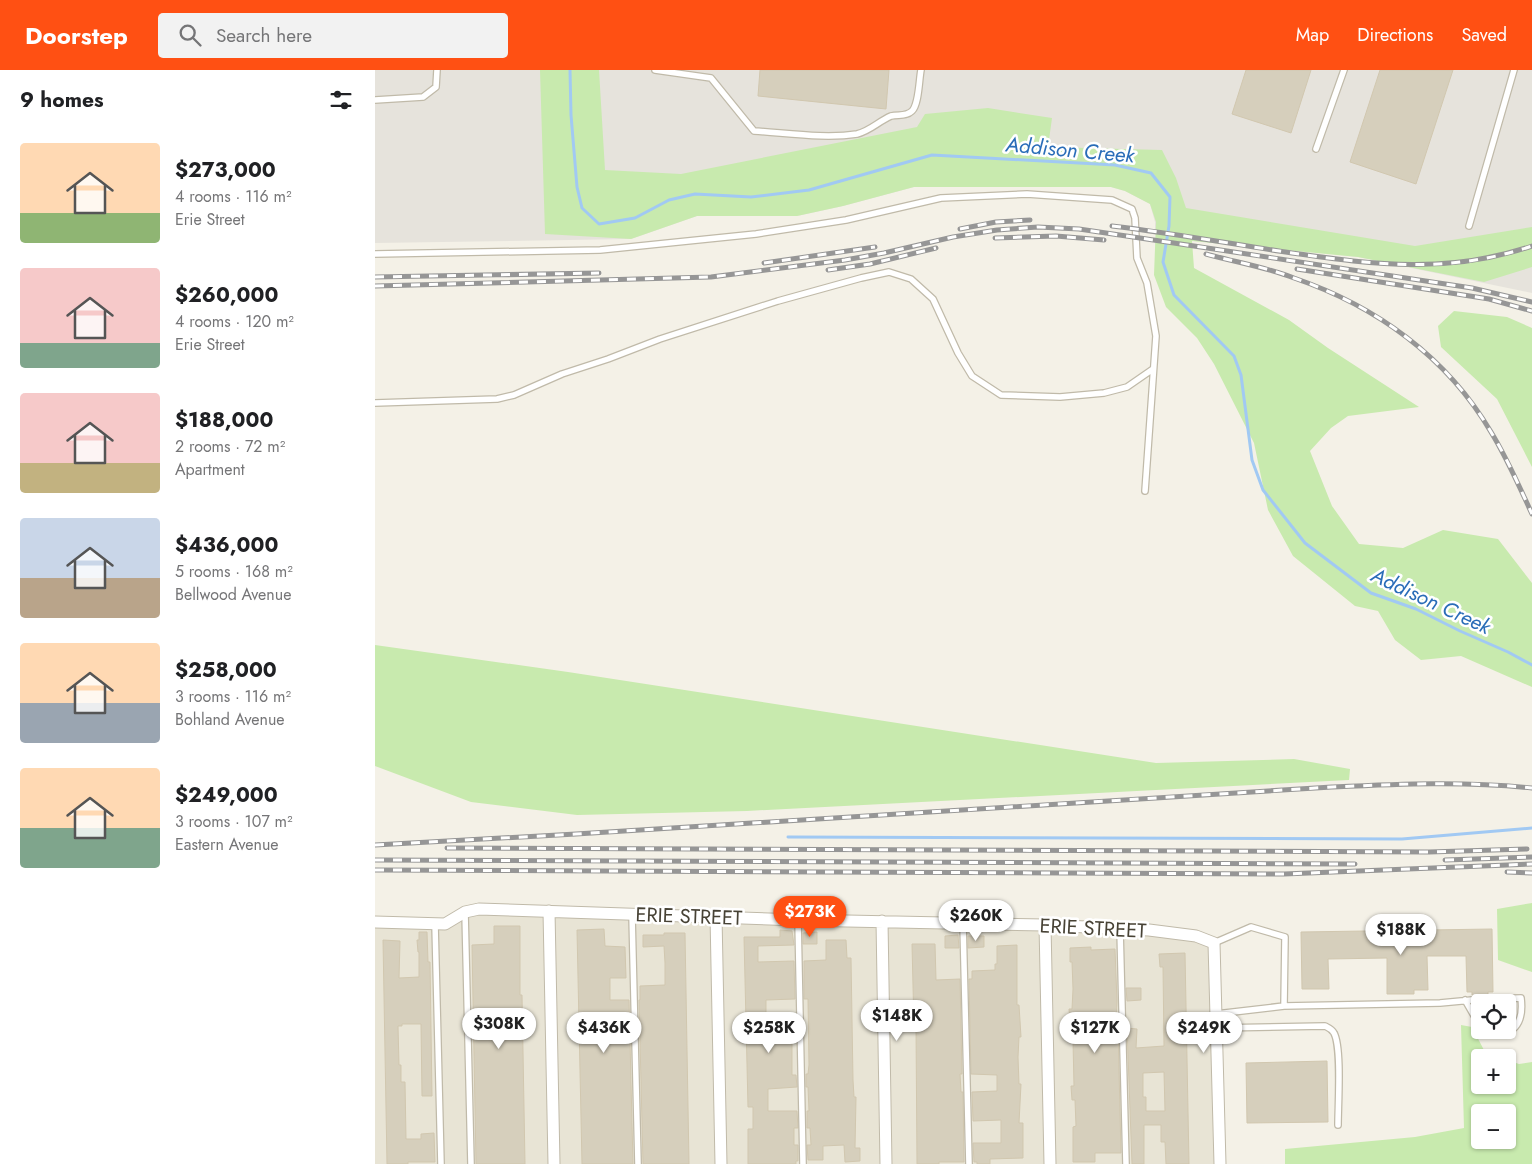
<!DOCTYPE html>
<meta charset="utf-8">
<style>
body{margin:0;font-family:Jost,sans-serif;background:#f2f2f2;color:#202124;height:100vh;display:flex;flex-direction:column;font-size:19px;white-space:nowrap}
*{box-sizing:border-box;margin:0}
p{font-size:16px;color:#757577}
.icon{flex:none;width:28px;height:28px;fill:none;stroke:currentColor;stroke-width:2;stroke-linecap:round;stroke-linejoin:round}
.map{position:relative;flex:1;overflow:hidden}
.panel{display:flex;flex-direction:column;background:#fff;width:375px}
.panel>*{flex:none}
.buttons{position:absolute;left:1096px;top:924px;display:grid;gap:10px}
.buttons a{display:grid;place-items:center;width:45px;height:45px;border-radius:5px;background:#fff;box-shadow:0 1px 4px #0004;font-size:25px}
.price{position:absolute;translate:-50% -42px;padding:0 11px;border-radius:18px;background:#fff;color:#222;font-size:16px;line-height:32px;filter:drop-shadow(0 1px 2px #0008)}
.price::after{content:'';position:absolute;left:50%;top:30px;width:15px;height:11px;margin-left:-8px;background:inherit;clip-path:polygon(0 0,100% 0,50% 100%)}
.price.selected{background:#ff5013;color:#fff}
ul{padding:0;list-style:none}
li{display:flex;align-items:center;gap:15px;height:125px;padding:0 20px}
li span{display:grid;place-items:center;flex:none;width:140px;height:100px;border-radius:5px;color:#555}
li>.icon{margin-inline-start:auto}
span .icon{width:60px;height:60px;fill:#fffc;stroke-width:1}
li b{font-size:21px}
h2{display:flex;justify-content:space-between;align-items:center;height:60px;padding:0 20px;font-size:21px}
header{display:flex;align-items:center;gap:30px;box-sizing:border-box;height:70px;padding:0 25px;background:#ff5013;color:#fff}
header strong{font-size:24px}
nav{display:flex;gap:28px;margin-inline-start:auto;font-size:18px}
.search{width:350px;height:45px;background:#f2f2f2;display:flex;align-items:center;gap:12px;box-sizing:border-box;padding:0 18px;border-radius:5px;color:#757577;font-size:19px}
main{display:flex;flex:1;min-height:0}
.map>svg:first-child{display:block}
</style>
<header>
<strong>Doorstep</strong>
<div class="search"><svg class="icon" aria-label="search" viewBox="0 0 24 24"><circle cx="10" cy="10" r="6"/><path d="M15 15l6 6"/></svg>Search here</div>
<nav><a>Map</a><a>Directions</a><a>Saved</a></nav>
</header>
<main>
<section class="panel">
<h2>9 homes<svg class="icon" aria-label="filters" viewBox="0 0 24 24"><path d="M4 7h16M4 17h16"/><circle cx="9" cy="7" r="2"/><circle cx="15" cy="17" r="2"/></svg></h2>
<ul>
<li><span style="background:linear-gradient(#ffd9b3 70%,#8fb573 0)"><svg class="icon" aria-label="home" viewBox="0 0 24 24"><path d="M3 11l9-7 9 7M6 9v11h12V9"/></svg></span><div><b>$273,000</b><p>4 rooms · 116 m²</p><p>Erie Street</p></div></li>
<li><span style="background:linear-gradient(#f6c9c9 75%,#7fa58c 0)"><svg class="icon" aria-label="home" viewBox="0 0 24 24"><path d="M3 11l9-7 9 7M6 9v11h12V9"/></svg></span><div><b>$260,000</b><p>4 rooms · 120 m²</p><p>Erie Street</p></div></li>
<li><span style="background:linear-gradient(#f6c9c9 70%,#c2b280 0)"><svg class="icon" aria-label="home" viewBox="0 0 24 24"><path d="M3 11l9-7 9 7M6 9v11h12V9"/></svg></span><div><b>$188,000</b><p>2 rooms · 72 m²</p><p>Apartment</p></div></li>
<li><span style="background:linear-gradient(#c9d6e8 60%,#b9a48a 0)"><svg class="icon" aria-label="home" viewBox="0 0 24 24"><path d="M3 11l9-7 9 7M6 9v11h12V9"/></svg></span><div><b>$436,000</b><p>5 rooms · 168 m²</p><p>Bellwood Avenue</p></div></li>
<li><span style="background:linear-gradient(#ffd9b3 60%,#9aa5b1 0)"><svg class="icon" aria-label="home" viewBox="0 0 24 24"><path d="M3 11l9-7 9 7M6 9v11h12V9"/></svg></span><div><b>$258,000</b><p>3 rooms · 116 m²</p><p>Bohland Avenue</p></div></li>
<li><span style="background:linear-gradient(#ffd9b3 60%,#7fa58c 0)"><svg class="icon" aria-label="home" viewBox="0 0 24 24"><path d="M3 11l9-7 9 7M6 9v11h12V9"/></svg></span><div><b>$249,000</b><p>3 rooms · 107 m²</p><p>Eastern Avenue</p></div></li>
</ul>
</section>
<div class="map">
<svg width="1157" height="1094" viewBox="0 0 1157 1094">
<rect width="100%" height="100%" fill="#f4f1e7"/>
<!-- residential -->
<path fill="#e8e4d5" d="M104 841 774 862 837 874 842 1094H0V856L58 857Z"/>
<!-- industrial -->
<path fill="#e6e3dc" d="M0 0H1157V223L983 187 902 178 780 160V152L775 134 750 121 736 117H539L468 136 422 146H322L256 169 0 173Z"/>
<!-- green -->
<path fill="#c8eaae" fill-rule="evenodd" d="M165 0H224L230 100 306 104 542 57 550 44 613 38 677 48 673 77 787 80 801 108 811 138 1040 176 1157 157V197L1109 212 983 187 817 171 819 198 914 250 953 278 1044 337 973 346 956 358 935 381 957 436 984 474 1028 478 1068 460 1123 469 1157 513V617L1086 586 1046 590 1020 570 1003 541 980 536 918 486 893 440 879 373 839 294 822 268 791 237 779 205 781 152 775 134 750 121 736 117H539L468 136 422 146H322L256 169 170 164Z
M1079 241 1132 247 1157 258V397L1122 329 1066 277 1063 256Z
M0 575 193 602 781 693 919 689 975 699 974 710 372 741 202 745 96 732 0 696Z
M1157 833V902L1123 890 1122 839Z
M1086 955 1097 957 1111 984 1124 987 1105 988V1015H1132L1133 990 1144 994 1157 992V1094H910V1079L1040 1067 1089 1058ZM1105 1042H1132V1070H1105Z"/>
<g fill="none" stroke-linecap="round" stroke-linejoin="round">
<!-- stream -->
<path stroke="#a1c9f3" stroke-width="3" d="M195 0 196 45 202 117 207 138 224 154 260 148 294 130 320 124 376 127 434 120 557 85 740 95 776 103 795 127 794 156 788 192 799 225 859 286 866 305 877 390 888 420 930 473 996 523 1041 539 1085 561 1133 582 1157 595
M413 767 1027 769 1157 758"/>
</g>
<!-- building -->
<path fill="#d6cfbc" stroke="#d1c7af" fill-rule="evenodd" d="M385 0H514L511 39 383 26Z
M871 0H936L916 63 857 44Z
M1005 0H1078L1041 114 975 92Z
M119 856H145V925H147L150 1094H101L97 875 119 874Z
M229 859 230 876 250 877 251 908H235V930H254L258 1094H207L202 860Z
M1117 859 1118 922H1113V924L1109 926 1110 932H1101L1102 929 1097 925V922H1092L1091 886H1052L1053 920H1039V924H1012V888L953 889 954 919H927L926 862Z
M405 860 417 861 419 875 383 876V892L419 891 420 929 391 930V954H417V1005H421L422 1017 393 1019V1041H422L423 1058H419V1075H423V1091H421V1094H373V1059H378V1037H373L369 867H405Z
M44 862H52L53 892H55L57 1026H47L46 954H27V956H23L24 995H26V1012H30L31 1069H46V1064L59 1063 60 1092H33V1094H12L8 870 25 871 24 908 44 907V882H43L42 870H44Z
M442 862V874H428V863Z
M289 863H310L314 1094H268L264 930H265V916L290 915V893L289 876 268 877V865H289Z
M583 865 584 878H570V866Z
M593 866H609V877L593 878Z
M451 870H471L472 888H476L478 1010 479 1027H481L480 1078H485V1091L470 1092 469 1075 448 1076V1090H433L432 1075H436L435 1058H432V1041H434L433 1017H431V1004H433L434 995 433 929H429V891L451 890Z
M537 874H560L561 910 585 909 587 1004H585L586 1022H588L589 1092H564V1094H542L541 957H539Z
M642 875V935H644L646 967H644L643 987 644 1014H646L644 1053H648V1088L615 1089V1094H602V1092H599L598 1073H626V1050L598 1051 597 1022 622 1021V1005L596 1004 594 909H597V901L620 900V894H622V876Z
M716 877V880L740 879 742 931 741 958H743L746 1083H720V1092H698V1057L701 1056 700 1030H697L696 1016H699L698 971H696V953H695L694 939H697L698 919 697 892H695V878Z
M810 883 814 1094H791L790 1072H786V1055H769V1094H757L752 958 762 959 761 978 789 976 788 897H785L784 884ZM789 1002 790 1041H771V1027H768V1003Z
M751 918H766V930L752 931Z
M952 991 953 1052 872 1053 871 993Z"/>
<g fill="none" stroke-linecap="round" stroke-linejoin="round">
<defs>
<path id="lane" d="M280 0 336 8 379 61C412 63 450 69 482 64 495 61 504 51 516 46 523 44 531 47 537 41 544 34 544 10 546 0
M0 30 48 27 61 17 62 0
M941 79 969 0
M1094 156 1139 0
M0 184 225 180 381 164 471 150 566 128 652 124 737 130 757 139 760 148 762 188 772 213 781 266 770 421
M0 333 122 329 139 325 187 304 233 289 285 269 403 231 486 208 514 202 536 209 558 229 583 283 597 306 626 325 685 327 729 323 752 317 778 299
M90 842 96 1094
M257 845 263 1094
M423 850 428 1094
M588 853 594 1094
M60 854 66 1094
M745 859 751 1094
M839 873 876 857 910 867 909 936 841 944
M1090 930 1105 956
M909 936 1065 933 1097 930
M842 958 950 956C954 958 957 959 959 963 967 978 963 1035 963 1055
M1111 960C1139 971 1149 952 1146 928L1113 929"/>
<path id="street" d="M174 841 179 1094
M341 846 346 1094
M507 851 511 1094
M0 852 70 854 90 842 104 839 423 850 670 855 774 860 821 866 839 873 845 1094
M670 855 675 1094"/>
</defs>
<!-- lane casing -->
<use href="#lane" stroke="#c0baa9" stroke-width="8"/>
<!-- street casing -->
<use href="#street" stroke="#c0baa9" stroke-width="13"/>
<!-- lane -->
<use href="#lane" stroke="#fff" stroke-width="5.5"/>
<!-- street -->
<use href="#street" stroke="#fff" stroke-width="11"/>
<defs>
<path id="rail" d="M737 156C797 163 857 174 917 183 1001 195 1074 204 1157 176
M585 159 621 152 655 150
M620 168 681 166 729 170
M831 184C860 192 891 197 919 208 1001 236 1072 287 1116 362 1132 388 1144 416 1157 444
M389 193 500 177
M922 199 1114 229 1157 241
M453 200 495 194 561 178
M0 207 224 203
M0 216 336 207 470 190 509 183 578 167 622 160 663 157 704 159 819 176 1097 218 1157 232
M0 775 201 764 957 717C1024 714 1090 711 1157 718
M72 778 1054 782 1152 779
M0 790 980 794
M1070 790 1157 787
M0 800 909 804 1157 794
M1132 802 1157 803"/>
</defs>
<!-- rail casing -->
<use href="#rail" stroke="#969696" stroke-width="5"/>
<!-- rail -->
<use href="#rail" stroke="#fff" stroke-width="3" stroke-dasharray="9" stroke-linecap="butt"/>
</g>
<g text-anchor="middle" stroke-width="5" stroke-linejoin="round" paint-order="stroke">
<!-- street labels -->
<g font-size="20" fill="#474235" stroke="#fff">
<text transform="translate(314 846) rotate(2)" y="7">ERIE STREET</text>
<text transform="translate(718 858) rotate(3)" y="7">ERIE STREET</text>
</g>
<!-- water labels -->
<g font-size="21" font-style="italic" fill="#2a6db8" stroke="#fff">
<text transform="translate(695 80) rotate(5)" y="7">Addison Creek</text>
<text transform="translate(1056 531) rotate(25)" y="7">Addison Creek</text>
</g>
</g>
</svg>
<div class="buttons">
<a><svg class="icon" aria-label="locate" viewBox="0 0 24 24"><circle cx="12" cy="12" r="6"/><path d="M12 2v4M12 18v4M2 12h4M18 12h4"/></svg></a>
<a>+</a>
<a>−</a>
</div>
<b class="price selected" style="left:435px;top:868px">$273K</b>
<b class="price" style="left:601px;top:872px">$260K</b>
<b class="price" style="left:1026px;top:886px">$188K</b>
<b class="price" style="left:522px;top:972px">$148K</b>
<b class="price" style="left:124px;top:980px">$308K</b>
<b class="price" style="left:229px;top:984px">$436K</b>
<b class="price" style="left:394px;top:984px">$258K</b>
<b class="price" style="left:720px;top:984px">$127K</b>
<b class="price" style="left:829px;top:984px">$249K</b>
</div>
</main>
